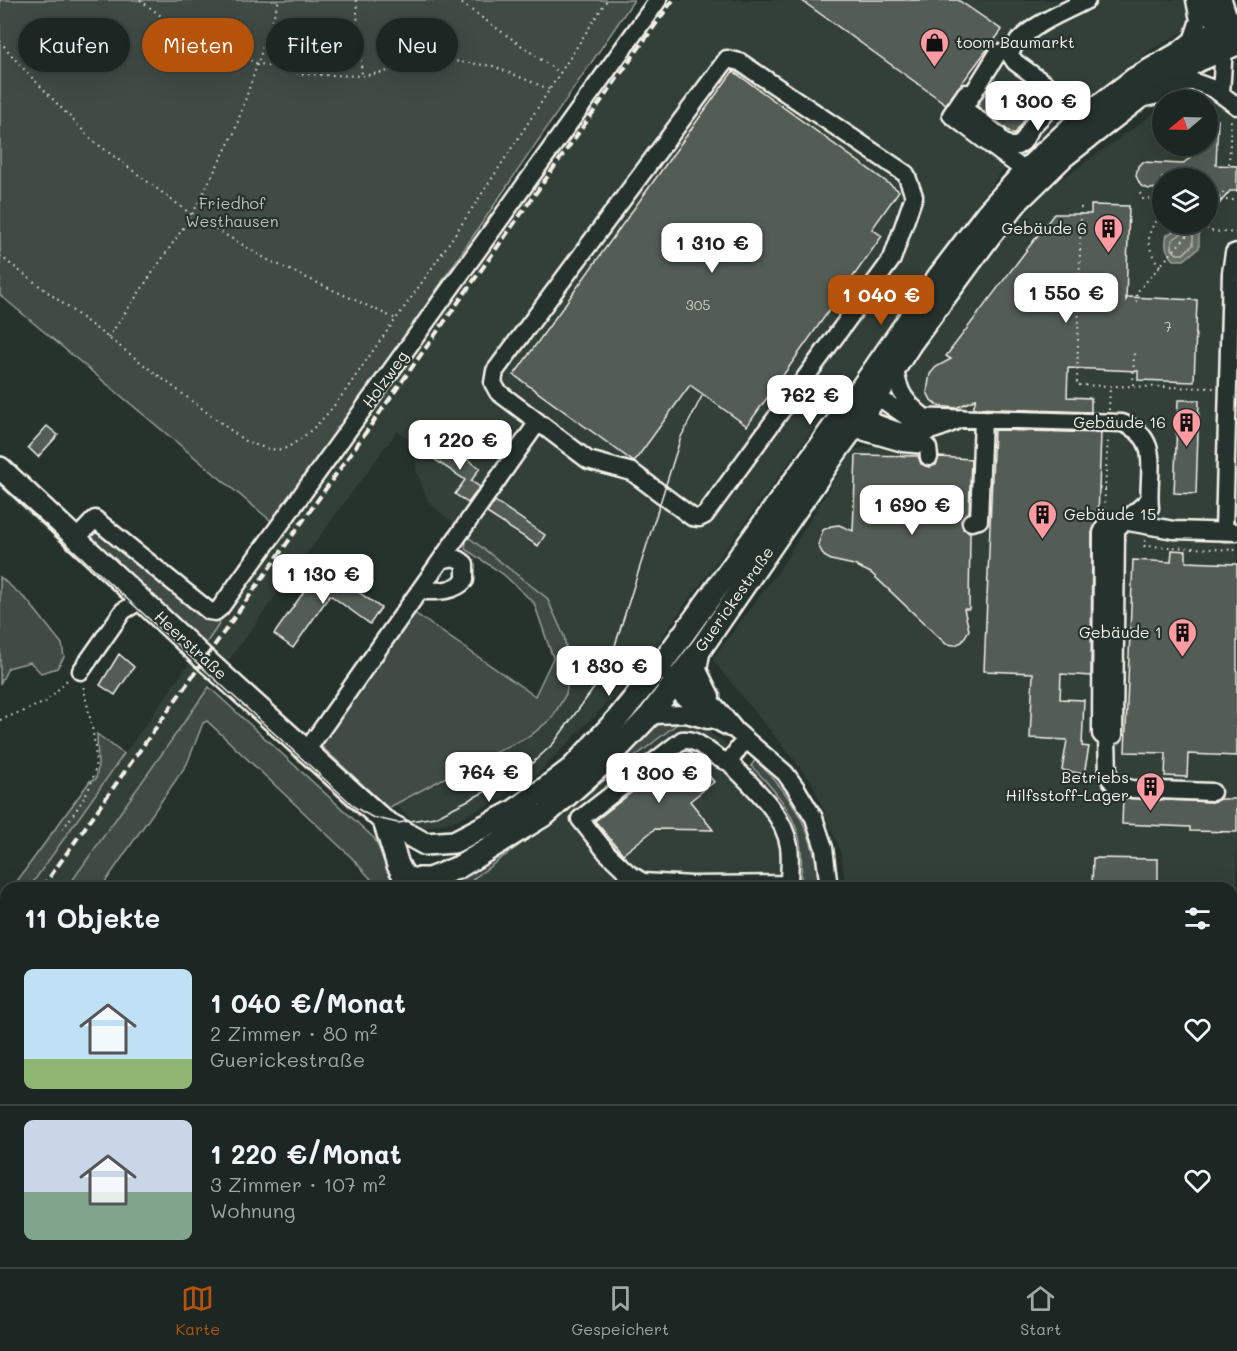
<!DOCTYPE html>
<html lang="de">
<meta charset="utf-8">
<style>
body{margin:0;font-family:Mali,sans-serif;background:#29322f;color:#f1f3f6;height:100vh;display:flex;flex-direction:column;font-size:22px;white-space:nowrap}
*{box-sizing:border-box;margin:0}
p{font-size:20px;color:#a0a5a5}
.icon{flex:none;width:33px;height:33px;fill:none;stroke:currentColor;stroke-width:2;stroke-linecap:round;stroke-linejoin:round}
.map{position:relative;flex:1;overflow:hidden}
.panel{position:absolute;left:0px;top:882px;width:1238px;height:386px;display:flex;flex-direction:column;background:#1c2622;border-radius:18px 18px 0 0;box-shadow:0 6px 24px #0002,0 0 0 2px #3a4340}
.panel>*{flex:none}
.guide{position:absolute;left:18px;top:18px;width:600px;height:54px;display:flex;gap:12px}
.needle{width:39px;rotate:251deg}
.buttons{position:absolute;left:1152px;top:90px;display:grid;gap:12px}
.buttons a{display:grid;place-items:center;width:66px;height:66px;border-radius:50%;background:#1c2622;box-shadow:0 6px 24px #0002,0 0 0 2px #3a4340;font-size:30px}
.price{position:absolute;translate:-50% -51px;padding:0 14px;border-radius:12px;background:#fff;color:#222;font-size:20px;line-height:39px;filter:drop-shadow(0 2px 3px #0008)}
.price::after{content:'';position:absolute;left:50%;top:36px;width:18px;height:14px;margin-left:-9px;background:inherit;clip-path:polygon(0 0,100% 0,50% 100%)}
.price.selected{background:#b45309;color:#fff}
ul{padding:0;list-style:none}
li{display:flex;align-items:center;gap:18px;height:150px;padding:0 24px}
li+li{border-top:2px solid #3a4340}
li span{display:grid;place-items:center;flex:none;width:168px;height:120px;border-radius:9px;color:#555}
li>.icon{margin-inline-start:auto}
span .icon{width:72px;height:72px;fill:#fffc;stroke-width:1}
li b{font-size:26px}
h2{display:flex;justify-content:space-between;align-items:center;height:72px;padding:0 24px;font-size:26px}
.pill{padding:0 21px;border-radius:27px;background:#1c2622;box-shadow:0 6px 24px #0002,0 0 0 2px #3a4340;font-size:21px;line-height:54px}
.pill.selected{background:#b45309;color:#fff}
.tabs{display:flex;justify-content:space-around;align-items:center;height:84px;border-top:2px solid #3a4340;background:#1c2622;font-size:16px;color:#a0a5a5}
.tabs a{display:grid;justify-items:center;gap:3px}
.tabs .selected{color:#b45309}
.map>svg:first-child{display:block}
</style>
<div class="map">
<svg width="1237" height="1267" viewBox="0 0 1237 1267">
<rect width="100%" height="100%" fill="#26332d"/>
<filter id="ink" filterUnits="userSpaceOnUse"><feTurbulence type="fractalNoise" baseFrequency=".0167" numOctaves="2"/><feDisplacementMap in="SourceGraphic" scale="12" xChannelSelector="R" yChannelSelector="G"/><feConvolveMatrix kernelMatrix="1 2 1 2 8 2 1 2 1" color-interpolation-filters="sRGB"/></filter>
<g filter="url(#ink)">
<!-- built -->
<path fill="#333f39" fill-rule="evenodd" d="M665 0H1237V7L1213 16 1152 49 1001 172 631 679 537 774 497 801 456 820 421 829 395 805 530 736 566 694 547 598 467 536 428 501 417 473 414 444 397 431 217 676 375 824 357 817 212 682 67 888H29L190 662 136 612 141 607 194 655 454 298Z
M1237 89V940L1232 941V888H846L841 853 812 782 712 659 778 572 853 450 876 445 905 379 906 372 973 277 1046 190 1162 108V146H1208V100H1174L1187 91H1196L1203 98ZM1162 178H1208V224H1162Z
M0 472 131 597 126 604 0 489Z
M677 724 702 728 724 742 778 794 795 828 801 848V888H473V879L551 822Z"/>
<!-- green -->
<path fill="#414b45" stroke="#9a9e96" stroke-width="1.5" d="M0 0H634L276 525 0 295Z
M95 519 209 611 220 623 205 645 81 534Z
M467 536 547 598 564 636 570 669 566 694 552 718 530 736 465 767 388 808 320 745 413 612 535 696 553 658 534 603 503 574 465 549Z
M0 577 28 601 62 644 64 657 57 668 41 673 30 662 8 668 0 684Z
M209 687 374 838C388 861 382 886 416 888H379L351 857 207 721 203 723 187 764 101 888H67Z
M671 722 677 724 551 822 473 879V888H424L654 726Z
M97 734 124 754 29 888H12L90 781 96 779 98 768Z
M755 760C794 796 816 835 819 888H801C801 875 802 863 801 850 799 818 773 787 751 766Z"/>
<!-- water -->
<path fill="#676f68" stroke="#9fa39b" stroke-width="1.5" d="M1189 225 1199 232V248L1184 260H1174C1166 251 1164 247 1167 235L1182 226Z"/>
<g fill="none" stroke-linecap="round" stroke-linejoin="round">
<!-- shore -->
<path stroke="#bcbdb5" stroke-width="1.5" d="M1185 231 1193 235V245L1183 254H1177L1172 249V240Z"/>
</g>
<!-- building -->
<path fill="#525c55" stroke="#f4f1e8" stroke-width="1.5" d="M801 0H958L1002 30 946 104Z
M733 71 899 191 872 229 882 236 747 426 690 385 634 462 514 375Z
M989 87 1028 115 1014 135 977 106Z
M1208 120H1218L1216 165 1237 166V191H1230L1214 210H1208V178H1162V188L1149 189 1141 186 1136 176 1138 166 1143 162 1182 164 1190 158 1191 146H1208Z
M1091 205 1129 206 1126 300 1128 297 1197 300 1194 382 1138 380V371L1068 368 1067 397 1091 398V412L973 408 976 399 956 408 938 406 931 400 927 392 930 374 936 367 951 359 946 356 1054 214H1091Z
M1178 400H1199L1196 494 1174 493Z
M47 426 58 435 38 457 28 447Z
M994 430 1101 433 1098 517 1092 533 1091 676 1061 674 1060 699 1084 700 1082 746 1089 747 1084 774 1062 770 1067 740 1030 738 1033 673 984 671Z
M444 444 480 468 471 481 480 487 468 503 455 494 465 480 434 459Z
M856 455 918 456 921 464 930 467 936 465 939 457 971 459 969 512 961 520 963 529 970 532 969 609H964L969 630 962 642 955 645 946 644 871 573 854 565 831 560 824 556 818 545 823 530 831 526 839 525 853 531Z
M495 501 545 535 538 546 487 513Z
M1172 550 1186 551V562L1237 564V756L1188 754 1187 777 1165 776 1166 753 1125 752 1133 560 1171 562Z
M322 566 381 608 370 624 330 595 293 648 274 634Z
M119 654 134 667 115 695 100 685Z
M685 751 690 752 714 782 690 801 713 830 655 829 623 854 595 821Z
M1123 798 1212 802 1220 799H1237V832L1190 831V827L1122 824Z
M1093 858 1158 859V888L1092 887Z"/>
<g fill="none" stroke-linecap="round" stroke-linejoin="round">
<defs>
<path id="minor" d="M1207 0 1224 48 1221 93
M1223 0 1231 25 1237 31
M1191 44 1199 20 1195 0
M998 53 965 106 967 111 997 134 1001 141 1010 146H1017L1023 142 1032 126 1057 101 1059 94 1015 62 1009 53C1027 25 1059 15 1087 0
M966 93 951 115 1025 171
M1140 99 1159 95 1174 87 1192 81 1214 89 1237 106
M895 368C898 392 905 402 924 417
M862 417 865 432 903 443 925 445 928 448 929 457
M962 418C917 440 907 436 862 417L855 397 877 396 907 417 1122 423C1164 438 1146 474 1150 508
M1149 500 1116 529 1114 735 1103 736 1101 734 1102 533 1106 524 1123 521 1174 530 1237 532
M971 522 979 520 983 419
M1224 532 1231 273 1234 253 1237 252
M77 538 95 519 209 611 215 612 220 608 658 0
M441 560 538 422 588 460 632 472 692 517 699 518 705 515 892 259 914 196 906 174 740 62 727 59 495 371 493 383 498 392 538 422
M702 648 698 670 711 696
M81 671 123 611 133 605 136 594
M670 676C675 681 675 687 679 692 692 708 712 719 730 728
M676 681 686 680 718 709 736 731 785 773 796 788 814 818 824 848 829 888
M650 715 686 714 708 720
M1107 737 1108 776 1115 785 1132 789 1212 792
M307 750 441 560C451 557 457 556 465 564V580C453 593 436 591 419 591
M729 762C751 786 783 811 789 846 791 858 789 872 789 884L692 885 643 882 628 873 607 853 580 819 682 740C702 738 711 759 729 762L745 739"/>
<path id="major" d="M0 468 199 654 384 821 425 844 454 842 514 811 547 787 572 768 618 718 661 665 855 397 939 276 987 213 1025 171 1075 124 1134 79 1181 52 1191 44 1237 22
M384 821 398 865 404 876 412 879H429L459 867 546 814 606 761 650 715 702 647 838 449 877 396 911 343 991 234 1018 201 1063 157 1158 83 1199 60 1237 44"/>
<path id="highway" d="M1232 959 1237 958
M0 984 6 985
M1232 994H1237
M0 1012H6
M1232 1023H1237
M1232 1069 1237 1071"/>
</defs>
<!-- minor casing -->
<use href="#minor" stroke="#f4f1e8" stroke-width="21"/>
<!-- major casing -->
<use href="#major" stroke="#f4f1e8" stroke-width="26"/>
<!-- highway casing -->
<use href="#highway" stroke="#f4f1e8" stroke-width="28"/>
<!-- path -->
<path stroke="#f4f1e8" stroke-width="2" stroke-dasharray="1.5 4.5" stroke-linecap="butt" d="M140 0 169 22 256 63 301 74 363 76 445 60 493 66 551 90
M356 0 362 75
M457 0 560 73
M0 41 19 64 92 140 192 215 268 260 396 319
M1229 164 1231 120
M1140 193 1143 199H1162
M1208 200H1237
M1081 207 1077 385 1109 386
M1202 224 1210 231 1237 233
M0 256 245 441C256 445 277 454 288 447 327 425 352 380 377 345 459 234 532 116 607 0
M1160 266C1147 251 1143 229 1162 217
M1136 302 1137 292 1197 224
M108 338 192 215 234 133 279 0
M1133 385 1134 352
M1109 410 1110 386 1215 388
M1099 488 1106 489
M1104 509 1108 437
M1145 540 1144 546 1237 550
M0 720 46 702 70 677
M63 829C73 814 86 798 92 781 102 756 88 712 83 685
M403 1262 410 1267
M952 1262 958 1267
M170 1267 174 1262"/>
<!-- minor -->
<use href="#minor" stroke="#26332d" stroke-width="16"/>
<!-- major -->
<use href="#major" stroke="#26332d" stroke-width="21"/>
<!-- highway -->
<use href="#highway" stroke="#26332d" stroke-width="24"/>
<!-- tram -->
<path stroke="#f4f1e8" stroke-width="1.5" d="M0 483 356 808 372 817 398 823 435 817 510 779 528 767 553 744 594 688 612 655 681 437 702 396"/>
<!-- rail -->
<path stroke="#f4f1e8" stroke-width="4" stroke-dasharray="9 4.5" stroke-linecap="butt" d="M42 888 673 0
M0 948 6 939"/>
<!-- path-bridge -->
<path stroke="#f4f1e8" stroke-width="2" stroke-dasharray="1.5 4.5" stroke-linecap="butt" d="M1208 212 1225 190"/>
</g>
</g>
<!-- icons -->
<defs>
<symbol id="shop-pin" viewBox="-11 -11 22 30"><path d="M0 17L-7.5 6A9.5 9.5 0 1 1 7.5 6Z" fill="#ff9aa2" stroke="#26332d"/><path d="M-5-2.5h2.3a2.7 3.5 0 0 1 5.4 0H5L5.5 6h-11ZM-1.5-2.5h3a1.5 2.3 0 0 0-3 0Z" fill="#111"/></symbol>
<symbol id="building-pin" viewBox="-11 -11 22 30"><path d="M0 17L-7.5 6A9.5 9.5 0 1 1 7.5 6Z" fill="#ff9aa2" stroke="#26332d"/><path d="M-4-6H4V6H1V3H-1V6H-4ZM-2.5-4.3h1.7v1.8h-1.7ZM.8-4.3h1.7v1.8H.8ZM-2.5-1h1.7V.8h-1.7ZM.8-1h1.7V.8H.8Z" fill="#111"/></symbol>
</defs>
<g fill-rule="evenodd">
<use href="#shop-pin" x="918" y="26" width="33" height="45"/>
<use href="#building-pin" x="1092" y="212" width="33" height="45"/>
<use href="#building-pin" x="1170" y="406" width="33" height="45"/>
<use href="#building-pin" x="1026" y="498" width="33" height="45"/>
<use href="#building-pin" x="1166" y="616" width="33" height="45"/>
<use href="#building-pin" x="1134" y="770" width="33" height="45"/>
</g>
<g text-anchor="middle" stroke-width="4.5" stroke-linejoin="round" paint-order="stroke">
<!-- number labels -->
<g font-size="14" fill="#ccccc3">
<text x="698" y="310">305</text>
<text x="1168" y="332">7</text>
</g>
<!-- poi labels -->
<g font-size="16" fill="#f4f1e8" stroke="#26332d" text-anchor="end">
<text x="956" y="48" text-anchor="start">toom Baumarkt</text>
<text x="1087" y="234">Gebäude 6</text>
<text x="1166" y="428">Gebäude 16</text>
<text x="1064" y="520" text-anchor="start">Gebäude 15</text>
<text x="1162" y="638">Gebäude 1</text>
<text x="1129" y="783">Betriebs<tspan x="1129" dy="18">Hilfsstoff-Lager</tspan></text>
</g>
<!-- park labels -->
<g font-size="16" fill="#bebfb7" stroke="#26332d">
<text x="232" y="209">Friedhof<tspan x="232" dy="18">Westhausen</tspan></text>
</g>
<!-- street labels -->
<g font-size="16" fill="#f4f1e8" stroke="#26332d">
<text transform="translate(385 379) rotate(-54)" y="6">Holzweg</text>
<text transform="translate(734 599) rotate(-55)" y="6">Guerickestraße</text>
<text transform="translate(191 645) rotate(43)" y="6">Heerstraße</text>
</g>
</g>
</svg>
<div class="buttons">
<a><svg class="needle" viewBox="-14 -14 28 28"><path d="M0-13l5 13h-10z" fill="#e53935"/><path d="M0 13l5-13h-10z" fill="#a0a5a5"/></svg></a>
<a><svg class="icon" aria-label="layers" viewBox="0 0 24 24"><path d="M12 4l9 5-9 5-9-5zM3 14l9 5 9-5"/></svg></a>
</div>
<b class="price" style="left:1038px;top:132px">1 300 €</b>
<b class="price" style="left:712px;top:274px">1 310 €</b>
<b class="price" style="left:1066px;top:324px">1 550 €</b>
<b class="price selected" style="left:881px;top:326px">1 040 €</b>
<b class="price" style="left:810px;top:426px">762 €</b>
<b class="price" style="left:460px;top:471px">1 220 €</b>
<b class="price" style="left:912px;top:536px">1 690 €</b>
<b class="price" style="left:323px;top:605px">1 130 €</b>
<b class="price" style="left:609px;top:697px">1 830 €</b>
<b class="price" style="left:489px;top:803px">764 €</b>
<b class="price" style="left:659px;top:804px">1 300 €</b>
<div class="guide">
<a class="pill">Kaufen</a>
<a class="pill selected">Mieten</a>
<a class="pill">Filter</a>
<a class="pill">Neu</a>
</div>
<section class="panel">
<h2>11 Objekte<svg class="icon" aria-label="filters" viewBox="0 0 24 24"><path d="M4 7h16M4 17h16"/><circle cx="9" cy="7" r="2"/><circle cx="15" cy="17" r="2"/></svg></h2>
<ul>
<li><span style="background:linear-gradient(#bfe0f5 75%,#8fb573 0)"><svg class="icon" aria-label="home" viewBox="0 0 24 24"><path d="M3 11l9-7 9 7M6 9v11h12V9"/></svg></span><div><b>1 040 €/Monat</b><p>2 Zimmer · 80 m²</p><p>Guerickestraße</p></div><svg class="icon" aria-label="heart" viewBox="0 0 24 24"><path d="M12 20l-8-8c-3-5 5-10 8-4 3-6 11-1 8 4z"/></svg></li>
<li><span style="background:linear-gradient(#c9d6e8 60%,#7fa58c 0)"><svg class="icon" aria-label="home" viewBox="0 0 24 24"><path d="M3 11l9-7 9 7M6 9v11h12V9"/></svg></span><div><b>1 220 €/Monat</b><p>3 Zimmer · 107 m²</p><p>Wohnung</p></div><svg class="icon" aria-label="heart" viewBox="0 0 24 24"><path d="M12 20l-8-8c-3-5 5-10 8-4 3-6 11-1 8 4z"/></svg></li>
</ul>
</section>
</div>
<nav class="tabs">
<a class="selected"><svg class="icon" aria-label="map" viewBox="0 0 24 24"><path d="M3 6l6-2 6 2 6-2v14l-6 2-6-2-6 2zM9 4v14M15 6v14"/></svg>Karte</a>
<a><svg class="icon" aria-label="saved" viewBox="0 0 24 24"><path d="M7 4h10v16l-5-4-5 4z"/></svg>Gespeichert</a>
<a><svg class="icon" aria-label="home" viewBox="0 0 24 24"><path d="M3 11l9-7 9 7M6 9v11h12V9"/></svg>Start</a>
</nav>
